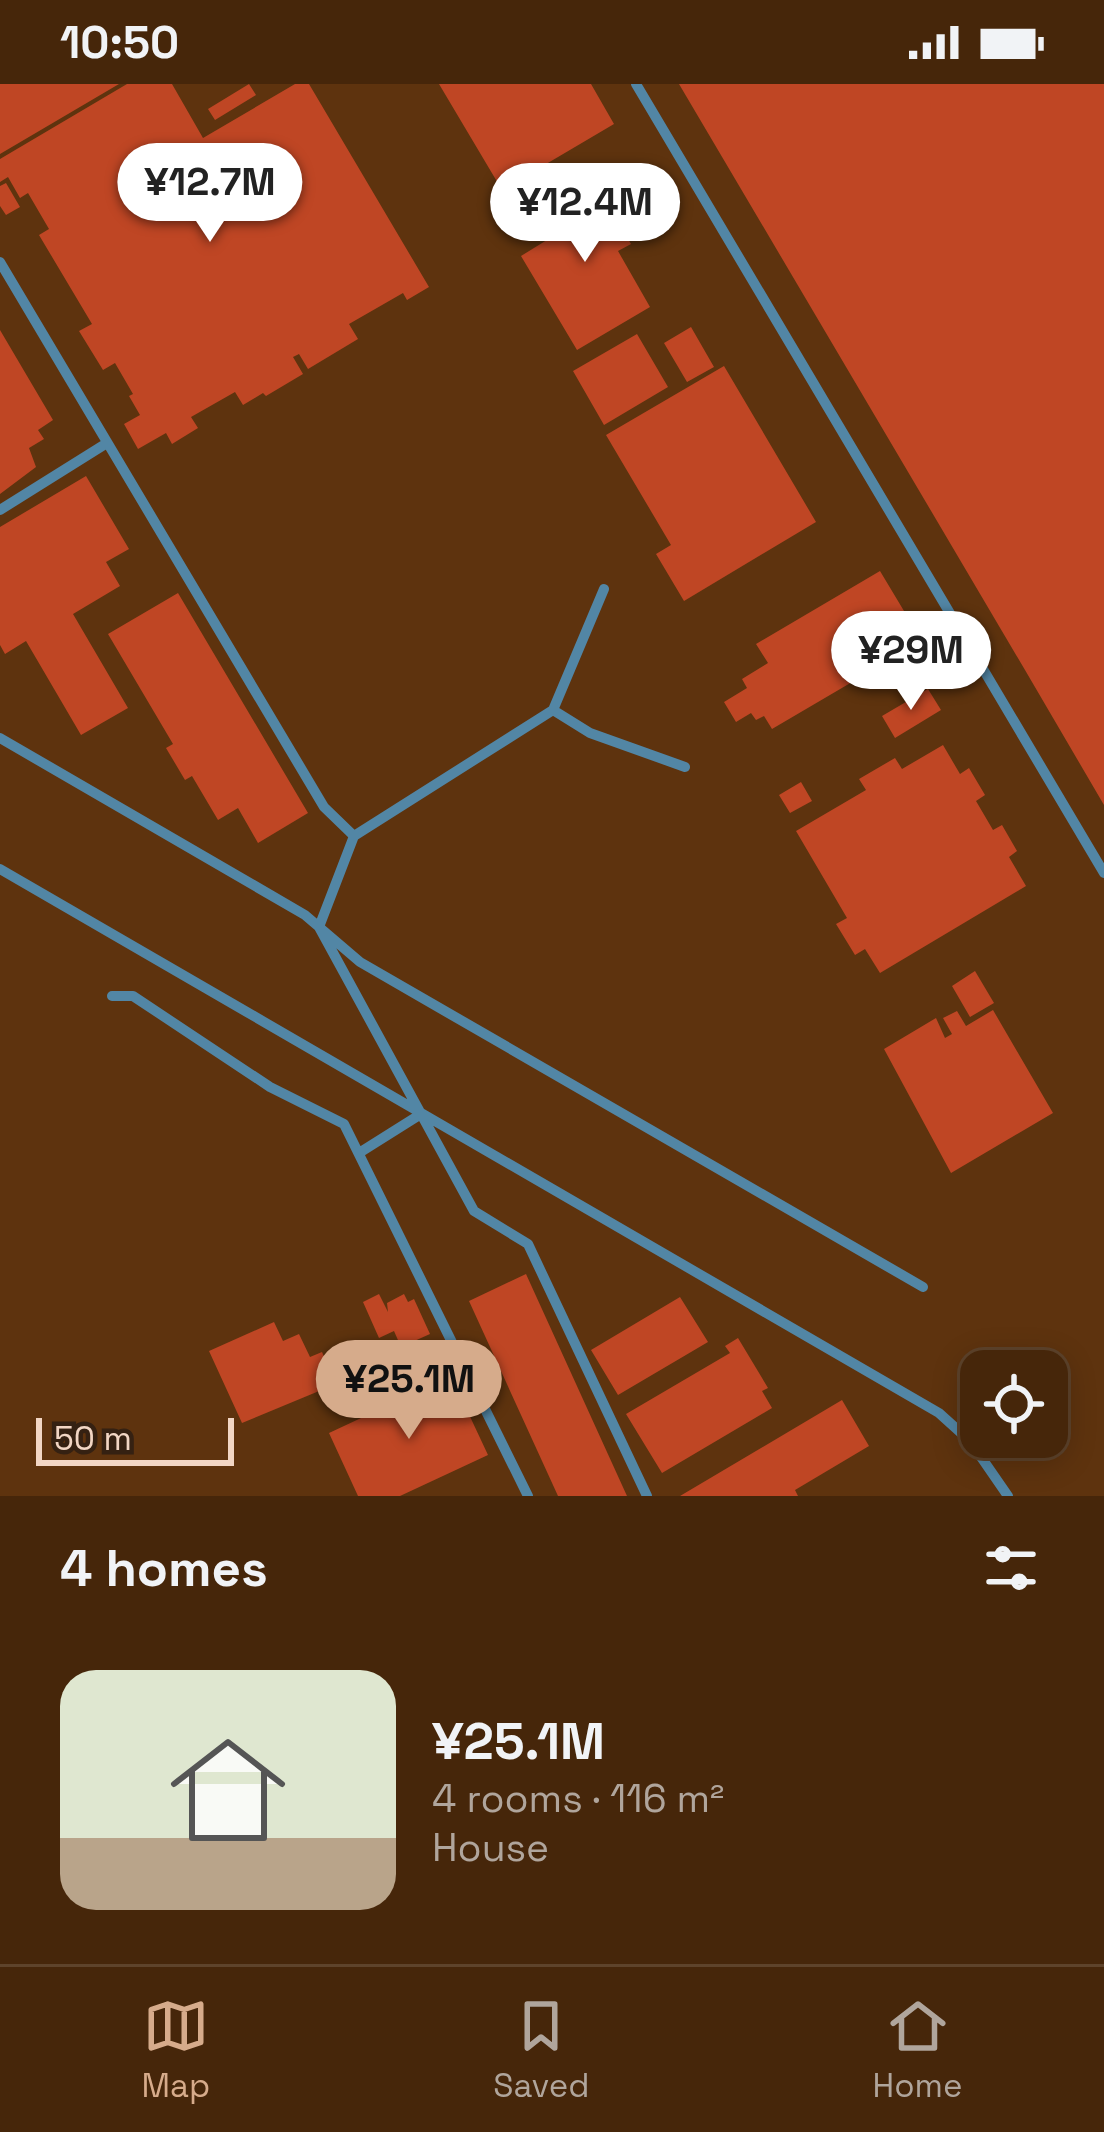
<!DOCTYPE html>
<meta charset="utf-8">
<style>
body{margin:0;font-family:"Space Grotesk",sans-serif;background:#503218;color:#f1f3f6;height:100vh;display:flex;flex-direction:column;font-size:45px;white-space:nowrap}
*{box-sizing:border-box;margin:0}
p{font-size:39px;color:#b0a59c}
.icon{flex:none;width:66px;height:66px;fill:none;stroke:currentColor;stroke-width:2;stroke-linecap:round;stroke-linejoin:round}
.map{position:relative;height:1412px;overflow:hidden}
.drawer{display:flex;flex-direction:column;background:#46260a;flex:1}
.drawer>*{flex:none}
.buttons{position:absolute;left:960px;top:1266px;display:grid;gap:24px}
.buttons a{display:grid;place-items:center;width:108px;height:108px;border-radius:24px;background:#46260a;box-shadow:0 6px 30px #0003,0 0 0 3px #5e432b;font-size:60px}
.scale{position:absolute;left:36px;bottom:30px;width:198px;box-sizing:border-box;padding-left:12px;border:6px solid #f2d6c4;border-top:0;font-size:33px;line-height:42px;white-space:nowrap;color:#f2d6c4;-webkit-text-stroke:9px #352112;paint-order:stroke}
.price{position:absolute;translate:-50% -102px;padding:0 27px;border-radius:42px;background:#fff;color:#222;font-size:39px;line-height:78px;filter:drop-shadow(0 3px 6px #0008)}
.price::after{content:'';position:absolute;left:50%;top:72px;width:36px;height:27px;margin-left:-18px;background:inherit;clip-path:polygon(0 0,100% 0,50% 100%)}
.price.active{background:#d6ab8b;color:#111}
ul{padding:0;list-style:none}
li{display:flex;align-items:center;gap:36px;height:300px;padding:0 60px}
li span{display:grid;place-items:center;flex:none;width:336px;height:240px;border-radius:36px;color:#555}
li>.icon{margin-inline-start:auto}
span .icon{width:144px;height:144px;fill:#fffc;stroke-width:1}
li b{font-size:51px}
h2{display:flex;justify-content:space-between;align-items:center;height:144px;padding:0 60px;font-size:51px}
.status{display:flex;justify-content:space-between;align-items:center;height:84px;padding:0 60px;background:#46260a;direction:ltr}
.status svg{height:33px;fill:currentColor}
.tab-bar{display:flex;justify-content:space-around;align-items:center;height:168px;border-top:3px solid #5e432b;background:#46260a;font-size:33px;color:#b0a59c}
.tab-bar a{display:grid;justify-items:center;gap:6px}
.tab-bar .active{color:#d6ab8b}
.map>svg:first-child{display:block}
</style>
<div class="status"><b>10:50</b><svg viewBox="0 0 49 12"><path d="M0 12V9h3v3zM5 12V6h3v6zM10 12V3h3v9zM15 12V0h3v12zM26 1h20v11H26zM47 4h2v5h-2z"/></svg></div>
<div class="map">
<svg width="1104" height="1412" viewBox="0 0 1104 1412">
<rect width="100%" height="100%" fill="#5e330e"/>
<!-- building -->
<path fill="#bf4624" d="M0 0H119L0 70Z
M127 0H172L203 54 295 0H309L429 203 407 216 403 209 349 240 358 255 308 285 299 270 293 273 303 290 266 312 263 309 243 321 235 308 191 333 198 344 172 360 166 349 138 365 124 340 140 331 129 312 133 310 115 279 103 286 79 247 92 240 39 151 49 145 28 109 20 114 8 93 0 98V75Z
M249 0 256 11 215 36 208 25Z
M439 0H591L614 40 502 106Z
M679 0H1104V721L1025 586Z
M585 81 608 120 595 128 605 146 618 138 631 160 618 167 650 223 577 266 521 172 568 143 546 104Z
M6 99 20 123 6 131 0 122V102Z
M691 243 714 283 687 298 664 259Z
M0 246 53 336 38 346 44 355 29 364 36 383 0 410Z
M637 250 668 303 604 341 573 287Z
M724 282 816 438 684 517 656 470 671 461 606 351Z
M86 392 129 465 106 478 120 502 73 530 128 624 81 651 26 557 5 570 0 561V443Z
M880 487 922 557 772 645 764 632 756 636 751 629 736 638 724 618 747 604 742 595 768 579 756 560Z
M178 509 308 729 258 759 238 724 218 736 192 692 185 696 166 664 173 660 108 550Z
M928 605 941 626 895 654 882 632Z
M943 661 960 690 969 684 985 711 976 717 993 746 1002 741 1017 767 1009 773 1026 802 880 889 865 865 855 871 836 840 847 834 796 747 866 706 859 695 895 674 902 685Z
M801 698 812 717 790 729 779 711Z
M975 887 994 919 970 933 952 902Z
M993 926 1053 1029 951 1089 884 965 936 934 945 954 952 950 943 934 957 927 966 942Z
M526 1190 627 1412H558L469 1217Z
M379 1210 388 1228 387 1219 404 1210 408 1218 414 1215 430 1250 401 1263 394 1247 379 1254 363 1218Z
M680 1213 708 1258 618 1311 591 1266Z
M274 1238 283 1257 299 1250 310 1273 322 1268 336 1300 242 1339 209 1267Z
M738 1254 768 1304 762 1307 772 1324 662 1389 626 1330 730 1269 725 1262Z
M451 1292 488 1371 400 1412H358L329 1349Z
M842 1316 869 1362 795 1406 798 1412H680Z"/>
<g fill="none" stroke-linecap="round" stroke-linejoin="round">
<!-- lane -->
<path stroke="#5286a5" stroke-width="10" d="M636 0 1104 789
M0 178 324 723 354 752
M0 426 107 359
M604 505 553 626 354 752 319 843 474 1127 528 1160 647 1412
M553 626 590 649 685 683
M0 654 305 831 360 878 923 1203
M0 785 939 1329 970 1357 1008 1412
M112 912H133L270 1003 344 1040 528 1412
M359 1069 421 1030"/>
</g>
</svg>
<div class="buttons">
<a><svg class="icon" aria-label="locate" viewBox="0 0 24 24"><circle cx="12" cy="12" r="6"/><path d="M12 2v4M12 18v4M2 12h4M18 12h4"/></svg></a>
</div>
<div class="scale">50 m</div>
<b class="price" style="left:210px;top:161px">¥12.7M</b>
<b class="price" style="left:585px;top:181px">¥12.4M</b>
<b class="price" style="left:911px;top:629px">¥29M</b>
<b class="price active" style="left:409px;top:1358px">¥25.1M</b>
</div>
<section class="drawer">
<h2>4 homes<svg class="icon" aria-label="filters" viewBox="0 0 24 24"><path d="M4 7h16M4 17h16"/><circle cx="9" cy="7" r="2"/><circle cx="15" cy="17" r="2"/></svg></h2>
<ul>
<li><span style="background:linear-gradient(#dfe7d0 70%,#b9a48a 0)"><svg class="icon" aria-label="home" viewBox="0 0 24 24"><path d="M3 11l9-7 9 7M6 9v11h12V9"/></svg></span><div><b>¥25.1M</b><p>4 rooms · 116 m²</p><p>House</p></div></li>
</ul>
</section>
<nav class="tab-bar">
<a class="active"><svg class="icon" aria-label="map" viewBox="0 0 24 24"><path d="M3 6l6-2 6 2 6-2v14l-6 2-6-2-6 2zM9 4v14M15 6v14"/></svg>Map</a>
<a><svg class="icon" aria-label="saved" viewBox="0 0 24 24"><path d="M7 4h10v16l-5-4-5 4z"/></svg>Saved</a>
<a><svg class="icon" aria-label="home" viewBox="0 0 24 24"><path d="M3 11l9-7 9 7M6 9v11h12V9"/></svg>Home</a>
</nav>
